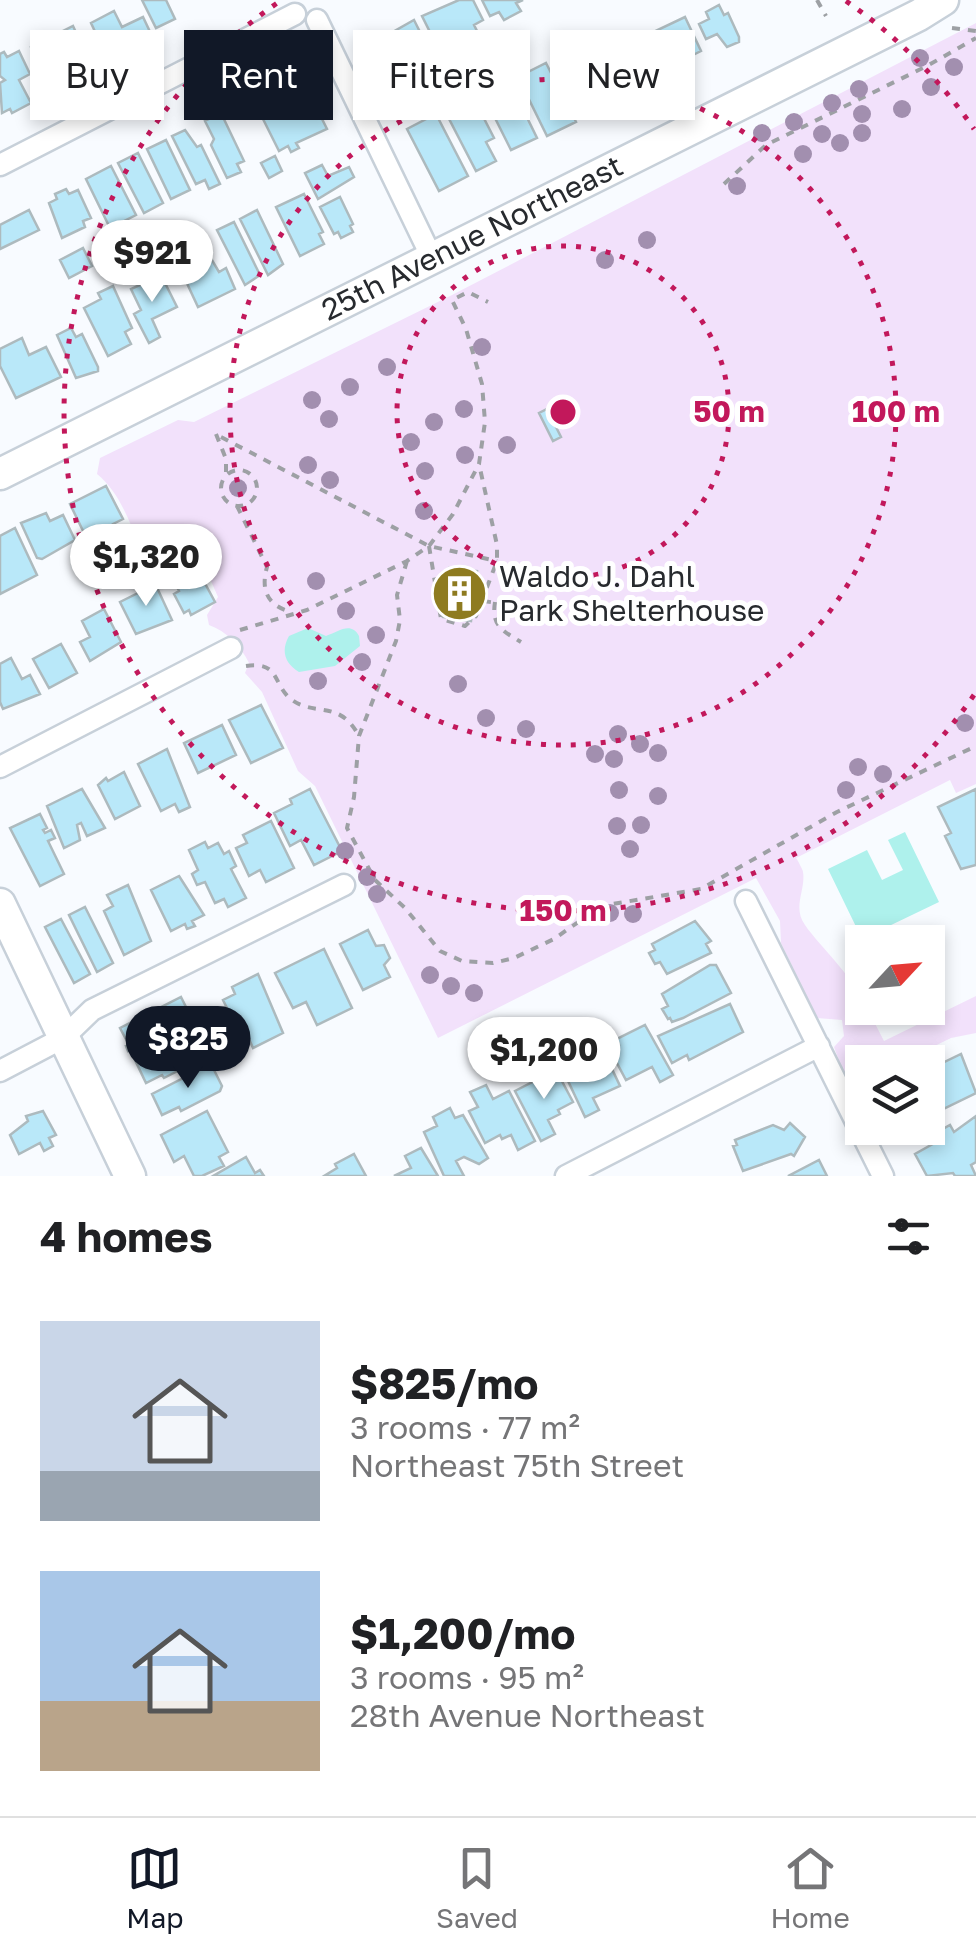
<!DOCTYPE html>
<meta charset="utf-8">
<style>
body{margin:0;font-family:"Golos Text",sans-serif;background:#f6f6f6;color:#202124;height:100vh;display:flex;flex-direction:column;font-size:38px;white-space:nowrap}
*{box-sizing:border-box;margin:0}
p{font-size:32px;color:#757577}
.icon{flex:none;width:55px;height:55px;fill:none;stroke:currentColor;stroke-width:2;stroke-linecap:round;stroke-linejoin:round}
.map{position:relative;height:1176px;overflow:hidden}
.panel{display:flex;flex-direction:column;background:#fff;flex:1}
.panel>*{flex:none}
.banner{position:absolute;left:30px;top:30px;width:918px;height:90px;display:flex;gap:20px}
.needle{width:65px;rotate:64deg}
.tools{position:absolute;left:845px;top:925px;display:grid;gap:20px}
.tools a{display:grid;place-items:center;width:100px;height:100px;border-radius:0px;background:#fff;box-shadow:0 5px 15px #0003;font-size:50px}
.price{position:absolute;translate:-50% -85px;padding:0 22px;border-radius:35px;background:#fff;color:#222;font-size:32px;line-height:65px;filter:drop-shadow(0 2px 5px #0008)}
.price::after{content:'';position:absolute;left:50%;top:60px;width:30px;height:22px;margin-left:-15px;background:inherit;clip-path:polygon(0 0,100% 0,50% 100%)}
.price.active{background:#111827;color:#fff}
ul{padding:0;list-style:none}
li{display:flex;align-items:center;gap:30px;height:250px;padding:0 40px}
li span{display:grid;place-items:center;flex:none;width:280px;height:200px;border-radius:0px;color:#555}
li>.icon{margin-inline-start:auto}
span .icon{width:120px;height:120px;fill:#fffc;stroke-width:1}
li b{font-size:42px}
h2{display:flex;justify-content:space-between;align-items:center;height:120px;padding:0 40px;font-size:42px}
.pill{padding:0 35px;border-radius:0px;background:#fff;box-shadow:0 5px 15px #0003;font-size:35px;line-height:90px}
.pill.active{background:#111827;color:#fff}
.tab-bar{display:flex;justify-content:space-around;align-items:center;height:140px;border-top:2px solid #e0e0e0;background:#fff;font-size:28px;color:#757577}
.tab-bar a{display:grid;justify-items:center;gap:5px}
.tab-bar .active{color:#111827}
.map>svg:first-child{display:block}
</style>
<div class="map">
<svg width="976" height="1176" viewBox="0 0 976 1176">
<rect width="100%" height="100%" fill="#f8fbff"/>
<!-- green -->
<path fill="#f2e1fb" d="M976 23V784L956 793 950 780 796 858C797 859 803 870 803 872 806 890 792 907 805 925 819 946 862 984 862 1008H867L884 1041 976 996V1033L951 1038 902 1062H862V1090L846 1080 834 1047 844 1036 842 1020 817 1018 781 943 780 921 756 878 438 1038 315 786 298 771 262 692 245 673 249 663C241 646 226 631 209 625L207 615 218 597 200 556 193 550H180L171 561 140 547C129 521 120 493 97 474L100 458 178 420 194 422 452 295Z"/>
<!-- water -->
<path fill="#aef1ec" d="M308 628 326 636C338 632 351 621 359 636L360 646 335 666 299 672C284 663 281 650 289 636Z
M905 832 939 902 862 939 828 869 867 850 882 880 903 870 888 840Z"/>
<!-- building -->
<path fill="#b9e8f9" stroke="#adbabe" stroke-width="2.5" d="M142 0H166L175 19 156 28Z
M459 0H473L483 20 474 25 477 31 459 39 456 34 436 44 422 16Z
M482 0H523L516 3 521 11 504 20 499 12 490 16Z
M719 5 724 15 728 13 739 37V42L727 47 717 34 706 39 699 24 709 19 706 12Z
M114 11 122 27 143 17 152 36 106 55 91 23Z
M685 17 701 51 683 60 685 65 667 73 649 34Z
M414 20 428 48 415 55 424 73 401 86 390 67 381 72 368 46Z
M73 26 85 52 56 67 65 85 51 92 31 47Z
M640 38 658 79 650 83 652 87 640 93 638 89 633 91 639 104 620 113 602 66 626 52 623 46Z
M586 47 612 99 581 114 556 63Z
M19 51 30 74 19 80 31 103 12 113 10 109 2 113 0 83 5 80 0 76V54L4 52 7 57Z
M546 63 576 122 547 136 518 77Z
M279 79 298 117 318 111 327 129 296 143 299 148 291 152 288 146 279 151 250 93Z
M515 93 537 138 511 150 489 106Z
M474 99 494 138 486 142 496 161 476 171 446 113Z
M221 113 244 161 237 164 241 172 227 178 211 145 214 139 205 121Z
M436 114 468 176 439 191 407 129Z
M185 130 197 147 201 145 220 184 209 189 205 180 196 184 172 136Z
M166 140 190 190 171 199 147 149Z
M138 153 163 203 144 213 118 163Z
M275 156 282 171 269 178 261 163Z
M322 165 328 176 349 167 354 177 318 199 305 173Z
M111 166 136 215 110 228 86 179Z
M66 189 69 194 78 190 91 218 83 221 85 227 62 238 49 203 57 199 55 194Z
M304 194 323 232 319 234 324 244 300 256 276 207Z
M340 197 353 224 350 226 353 232 341 238 338 232 334 234 320 207Z
M29 210 39 230 0 249V225Z
M257 210 283 264 268 275 240 219Z
M234 222 260 275 245 285 217 230Z
M83 248 92 266 69 278 60 260Z
M206 250 219 272 226 268 235 289 198 307 178 264Z
M161 275 177 307 152 319 160 337 149 343 134 314 141 310 131 289Z
M113 286 132 328 125 332 131 344 108 356 84 308 101 299 98 293Z
M71 328 76 337 82 334 98 367V371L76 378 57 335Z
M22 338 29 355 46 347 61 377 16 398 0 366V349Z
M547 409 561 437 553 441 539 413Z
M106 486 123 519 113 524 118 535 101 544 95 532 86 537 70 504Z
M46 513 50 521 63 515 75 540 42 559 37 558 21 523Z
M15 528 37 575 0 594V536Z
M194 563 215 602 191 615 189 610 184 613 174 594 179 591 171 575Z
M449 568 477 571 471 621 443 617Z
M153 579 172 620 136 634 120 602 142 591 140 586Z
M104 609 121 642 90 661 80 642 90 637 82 621Z
M61 644 77 673 49 688 33 659Z
M11 658 22 679 30 675 40 694 3 709 0 702V664Z
M261 705 283 748 251 763 229 720Z
M222 725 236 755 198 773 184 743Z
M167 749 190 807 179 812 175 804 161 811 138 764Z
M124 772 140 806 115 819 98 785 106 778 108 781Z
M82 789 105 828 87 836 81 823 77 825 80 840 64 848 47 806Z
M310 789 342 851 314 865 301 840 290 846 274 813 292 804 290 799Z
M976 789V865L961 869 945 836 951 833 938 807Z
M40 814 47 828 43 830 45 833 51 830 55 838 48 841 64 874 40 886 10 828Z
M271 821 294 868 266 882 260 870 249 876 236 848 247 843 243 835Z
M205 842 208 848 218 843 224 854 229 851 236 866 231 869 246 898 228 907 224 899 215 903 205 882 197 885 192 874 198 870 189 850Z
M179 876 204 915 192 921 195 926 187 929 185 924 171 931 151 890Z
M128 885 151 941 124 955 104 911 113 906 107 895Z
M85 907 113 963 97 972 69 915Z
M61 919 90 974 74 983 45 927Z
M695 921 711 941 706 944 711 953 667 974 660 962 655 964 649 953 655 950 652 944Z
M368 930 376 946 384 945 390 958 384 965 390 977 363 990 340 944Z
M324 949 352 1008 317 1025 306 1002 293 1008 275 973Z
M710 965H716L731 993 683 1018 672 1022 670 1018 668 1019 662 1009 668 1006 662 994Z
M258 974 283 1033 253 1048 249 1039 244 1042 223 1000 235 994 232 987Z
M181 997 192 1019 189 1023 128 1051 126 1046 129 1045 120 1028Z
M730 1004 743 1032 689 1060 687 1055 672 1063 658 1036Z
M645 1025 673 1075 660 1082 652 1067 626 1080 610 1050 619 1045 617 1039Z
M195 1029 206 1053 205 1057 164 1078 162 1075 146 1083 135 1060Z
M594 1042 598 1050 602 1048 620 1086 593 1098 599 1110 585 1117 562 1068 571 1064 566 1054Z
M961 1054 976 1093 935 1113 933 1108 928 1110V1070Z
M211 1064 222 1086 220 1091 181 1111 179 1107 162 1115 152 1094Z
M556 1070 573 1102 558 1110 560 1114 548 1120 555 1134 541 1141 515 1091Z
M486 1085 493 1099 509 1091 535 1141 518 1150 511 1135 502 1139 500 1135 485 1143 469 1111 478 1107 470 1092Z
M450 1108 455 1118 463 1115 488 1158 479 1164 464 1157 456 1161 464 1176H444L424 1132 437 1126 433 1117Z
M43 1111 56 1135 49 1138 53 1146 44 1151 40 1143 19 1154 10 1135 28 1121 26 1116Z
M207 1111 228 1152 219 1157 224 1166 202 1176H194L184 1156 174 1162 161 1135Z
M976 1116V1162L971 1165 976 1176H955L953 1173 927 1176 915 1154 938 1141 934 1134 950 1125 954 1132Z
M790 1123 805 1137 794 1156 791 1154 743 1171 733 1146 737 1145 735 1140 773 1125 784 1130Z
M421 1148 438 1176H394L411 1168 405 1156Z
M354 1154 366 1176H324L337 1168 335 1164Z
M246 1157 255 1173 260 1170 264 1176H213Z
M819 1160 827 1176H788Z"/>
<g fill="none" stroke-linecap="round" stroke-linejoin="round">
<defs>
<path id="street" d="M317 20 433 260
M0 165 295 14
M0 767 231 648
M746 901 883 1176
M0 1071 63 1038 92 1010 344 885
M566 1176 819 1046"/>
<g id="secondary">
<path id="s1" d="M0 474 919 15 943 0"/>
<path d="M0 904 130 1176"/>
</g>
</defs>
<!-- street casing -->
<use href="#street" stroke="#c7d0d9" stroke-width="25"/>
<!-- secondary casing -->
<use href="#secondary" stroke="#c7d0d9" stroke-width="35"/>
<!-- path -->
<path stroke="#9da0a4" stroke-width="4" stroke-dasharray="8 8" stroke-linecap="butt" d="M817 0 826 16
M952 28 976 31
M724 184 766 145 927 66 976 38
M216 434 226 459V472
M221 437 429 546 497 561
M221 488a18 18 0 1 1 36 0a18 18 0 1 1-36 0Z
M237 506 267 567C261 588 266 604 288 611
M429 546 441 619 465 626 476 616 497 561V545L479 464
M407 561 397 595 400 620 396 641 359 736 354 797 347 828 375 880 405 908 440 951 462 961 493 963 514 958 554 939 601 906 701 889 837 812 976 746
M483 601 504 604
M495 602C491 626 503 631 521 642
M240 630 307 610 407 561 429 546 453 514 479 464 485 422 482 384 466 329 452 300 468 292 488 302
M246 666C281 661 272 685 292 700 316 717 339 699 359 736"/>
<!-- street -->
<use href="#street" stroke="#fff" stroke-width="20"/>
<!-- secondary -->
<use href="#secondary" stroke="#fff" stroke-width="30"/>
</g>
<!-- trees -->
<g fill="#a28faf">
<circle cx="920" cy="58" r="9"/>
<circle cx="954" cy="67" r="9"/>
<circle cx="931" cy="87" r="9"/>
<circle cx="859" cy="89" r="9"/>
<circle cx="832" cy="103" r="9"/>
<circle cx="902" cy="109" r="9"/>
<circle cx="862" cy="114" r="9"/>
<circle cx="794" cy="122" r="9"/>
<circle cx="762" cy="133" r="9"/>
<circle cx="862" cy="133" r="9"/>
<circle cx="822" cy="134" r="9"/>
<circle cx="840" cy="143" r="9"/>
<circle cx="803" cy="154" r="9"/>
<circle cx="737" cy="186" r="9"/>
<circle cx="647" cy="240" r="9"/>
<circle cx="605" cy="260" r="9"/>
<circle cx="482" cy="347" r="9"/>
<circle cx="387" cy="367" r="9"/>
<circle cx="350" cy="387" r="9"/>
<circle cx="312" cy="400" r="9"/>
<circle cx="464" cy="409" r="9"/>
<circle cx="329" cy="419" r="9"/>
<circle cx="434" cy="422" r="9"/>
<circle cx="411" cy="442" r="9"/>
<circle cx="507" cy="445" r="9"/>
<circle cx="465" cy="455" r="9"/>
<circle cx="308" cy="465" r="9"/>
<circle cx="425" cy="471" r="9"/>
<circle cx="330" cy="480" r="9"/>
<circle cx="238" cy="488" r="9"/>
<circle cx="424" cy="511" r="9"/>
<circle cx="316" cy="581" r="9"/>
<circle cx="346" cy="611" r="9"/>
<circle cx="376" cy="635" r="9"/>
<circle cx="362" cy="662" r="9"/>
<circle cx="318" cy="681" r="9"/>
<circle cx="458" cy="684" r="9"/>
<circle cx="486" cy="718" r="9"/>
<circle cx="965" cy="723" r="9"/>
<circle cx="526" cy="729" r="9"/>
<circle cx="618" cy="734" r="9"/>
<circle cx="640" cy="744" r="9"/>
<circle cx="658" cy="753" r="9"/>
<circle cx="595" cy="754" r="9"/>
<circle cx="614" cy="759" r="9"/>
<circle cx="858" cy="767" r="9"/>
<circle cx="883" cy="774" r="9"/>
<circle cx="619" cy="790" r="9"/>
<circle cx="846" cy="790" r="9"/>
<circle cx="658" cy="796" r="9"/>
<circle cx="641" cy="825" r="9"/>
<circle cx="617" cy="826" r="9"/>
<circle cx="630" cy="849" r="9"/>
<circle cx="345" cy="851" r="9"/>
<circle cx="367" cy="877" r="9"/>
<circle cx="377" cy="894" r="9"/>
<circle cx="610" cy="913" r="9"/>
<circle cx="633" cy="914" r="9"/>
<circle cx="430" cy="975" r="9"/>
<circle cx="451" cy="986" r="9"/>
<circle cx="474" cy="993" r="9"/>
</g>
<!-- distance rings -->
<g fill="none" stroke="#c2185b" stroke-width="5" stroke-dasharray="5 10">
<circle cx="563" cy="412" r="166"/>
<circle cx="563" cy="412" r="333"/>
<path d="M974 695A499 499 0 1 1 280 1M846 1A499 499 0 0 1 974 129"/>
</g>
<!-- icons -->
<defs>
<symbol id="building-disc" viewBox="-11 -11 22 22"><circle r="9.5" fill="#8e7b20" stroke="#fff"/><path d="M-4-6H4V6H1V3H-1V6H-4ZM-2.5-4.3h1.7v1.8h-1.7ZM.8-4.3h1.7v1.8H.8ZM-2.5-1h1.7V.8h-1.7ZM.8-1h1.7V.8H.8Z" fill="#fff"/></symbol>
</defs>
<g fill-rule="evenodd">
<use href="#building-disc" x="428" y="562" width="63" height="63"/>
</g>
<g text-anchor="middle" stroke-width="10" stroke-linejoin="round" paint-order="stroke">
<!-- street labels -->
<g font-size="30" fill="#272a2e" stroke="#fff">
<text dy="10" stroke="none"><textPath href="#s1" startOffset="528">25th Avenue Northeast</textPath></text>
</g>
<!-- poi labels -->
<g font-size="30" fill="#272a2e" stroke="#fff" text-anchor="start">
<text x="499" y="587">Waldo J. Dahl<tspan x="499" dy="34">Park Shelterhouse</tspan></text>
</g>
</g>
<circle cx="563" cy="412" r="15" fill="#c2185b" stroke="#fff" stroke-width="5"/>
<g font-size="30" text-anchor="middle" font-weight="bold" fill="#c2185b" stroke="#fff" stroke-width="10" stroke-linejoin="round" paint-order="stroke">
<text x="729" y="422">50 m</text>
<text x="896" y="422">100 m</text>
<text x="563" y="921">150 m</text>
</g>
</svg>
<div class="tools">
<a><svg class="needle" viewBox="-14 -14 28 28"><path d="M0-13l5 13h-10z" fill="#e53935"/><path d="M0 13l5-13h-10z" fill="#757577"/></svg></a>
<a><svg class="icon" aria-label="layers" viewBox="0 0 24 24"><path d="M12 4l9 5-9 5-9-5zM3 14l9 5 9-5"/></svg></a>
</div>
<b class="price" style="left:152px;top:305px">$921</b>
<b class="price" style="left:146px;top:609px">$1,320</b>
<b class="price active" style="left:188px;top:1091px">$825</b>
<b class="price" style="left:544px;top:1102px">$1,200</b>
<div class="banner">
<a class="pill">Buy</a>
<a class="pill active">Rent</a>
<a class="pill">Filters</a>
<a class="pill">New</a>
</div>
</div>
<section class="panel">
<h2>4 homes<svg class="icon" aria-label="filters" viewBox="0 0 24 24"><path d="M4 7h16M4 17h16"/><circle cx="9" cy="7" r="2"/><circle cx="15" cy="17" r="2"/></svg></h2>
<ul>
<li><span style="background:linear-gradient(#c9d6e8 75%,#9aa5b1 0)"><svg class="icon" aria-label="home" viewBox="0 0 24 24"><path d="M3 11l9-7 9 7M6 9v11h12V9"/></svg></span><div><b>$825/mo</b><p>3 rooms · 77 m²</p><p>Northeast 75th Street</p></div></li>
<li><span style="background:linear-gradient(#a9c7e8 65%,#b9a48a 0)"><svg class="icon" aria-label="home" viewBox="0 0 24 24"><path d="M3 11l9-7 9 7M6 9v11h12V9"/></svg></span><div><b>$1,200/mo</b><p>3 rooms · 95 m²</p><p>28th Avenue Northeast</p></div></li>
</ul>
</section>
<nav class="tab-bar">
<a class="active"><svg class="icon" aria-label="map" viewBox="0 0 24 24"><path d="M3 6l6-2 6 2 6-2v14l-6 2-6-2-6 2zM9 4v14M15 6v14"/></svg>Map</a>
<a><svg class="icon" aria-label="saved" viewBox="0 0 24 24"><path d="M7 4h10v16l-5-4-5 4z"/></svg>Saved</a>
<a><svg class="icon" aria-label="home" viewBox="0 0 24 24"><path d="M3 11l9-7 9 7M6 9v11h12V9"/></svg>Home</a>
</nav>
